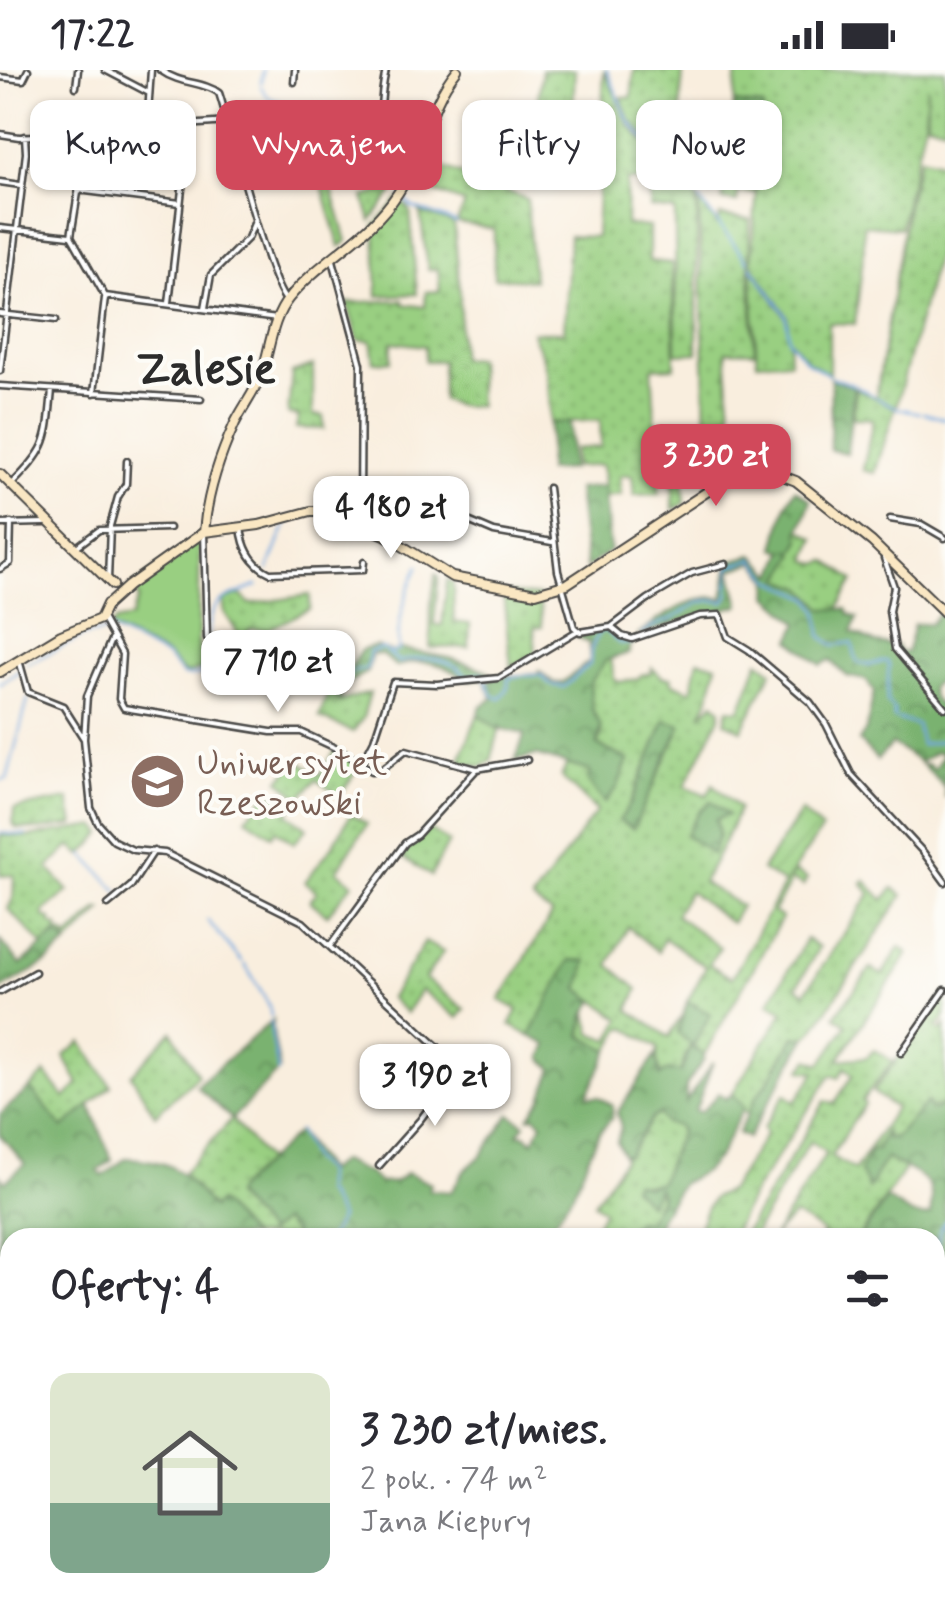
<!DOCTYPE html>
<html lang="pl">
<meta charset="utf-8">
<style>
body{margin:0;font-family:Mynerve,sans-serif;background:#f7f7f7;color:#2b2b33;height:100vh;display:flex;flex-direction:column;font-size:38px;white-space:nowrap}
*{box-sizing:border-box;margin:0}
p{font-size:32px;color:#7c7c81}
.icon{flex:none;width:55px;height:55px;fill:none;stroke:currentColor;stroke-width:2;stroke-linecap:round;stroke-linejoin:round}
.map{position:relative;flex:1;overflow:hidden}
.details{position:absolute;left:0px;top:1158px;width:945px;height:392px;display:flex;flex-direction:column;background:#fff;border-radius:30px 30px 0 0;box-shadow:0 2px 8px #0004}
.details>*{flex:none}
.hud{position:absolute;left:30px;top:30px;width:885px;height:90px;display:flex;gap:20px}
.price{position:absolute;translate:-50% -85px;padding:0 22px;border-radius:20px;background:#fff;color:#222;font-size:32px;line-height:65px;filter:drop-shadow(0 2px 5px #0008)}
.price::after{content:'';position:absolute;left:50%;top:60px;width:30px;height:22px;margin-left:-15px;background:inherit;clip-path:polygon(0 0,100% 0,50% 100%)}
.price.current{background:#d1495b;color:#fff}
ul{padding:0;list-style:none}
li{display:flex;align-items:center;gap:30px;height:250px;padding:0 50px}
li span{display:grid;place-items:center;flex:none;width:280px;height:200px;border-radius:20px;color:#555}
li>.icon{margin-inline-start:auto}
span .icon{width:120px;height:120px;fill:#fffc;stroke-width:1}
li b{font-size:42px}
h2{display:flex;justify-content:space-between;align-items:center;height:120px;padding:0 50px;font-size:42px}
.tag{padding:0 35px;border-radius:20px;background:#fff;box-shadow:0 2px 8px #0004;font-size:35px;line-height:90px}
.tag.current{background:#d1495b;color:#fff}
.status{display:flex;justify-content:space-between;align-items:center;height:70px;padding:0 50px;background:#fff;direction:ltr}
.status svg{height:28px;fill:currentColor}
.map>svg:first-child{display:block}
</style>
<div class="status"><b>17:22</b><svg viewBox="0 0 49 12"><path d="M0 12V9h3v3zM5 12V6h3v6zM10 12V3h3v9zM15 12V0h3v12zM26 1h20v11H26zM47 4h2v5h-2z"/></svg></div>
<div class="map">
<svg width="945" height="1549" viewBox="0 0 945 1549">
<defs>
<pattern id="grass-dots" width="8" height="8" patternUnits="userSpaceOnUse" patternTransform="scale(2.5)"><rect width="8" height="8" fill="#99cf81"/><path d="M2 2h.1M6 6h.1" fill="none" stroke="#84b270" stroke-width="1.8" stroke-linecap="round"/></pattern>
<pattern id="forest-crowns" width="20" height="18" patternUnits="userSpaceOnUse" patternTransform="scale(2.5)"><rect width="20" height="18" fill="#7ab26f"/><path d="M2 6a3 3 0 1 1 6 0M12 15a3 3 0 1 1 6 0" fill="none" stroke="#64915b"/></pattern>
<pattern id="garden-furrows" width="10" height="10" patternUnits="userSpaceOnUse" patternTransform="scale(2.5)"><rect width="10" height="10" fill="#99cf81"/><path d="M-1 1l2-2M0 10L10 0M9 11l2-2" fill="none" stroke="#84b270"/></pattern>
</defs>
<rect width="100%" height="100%" fill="#fdfcf7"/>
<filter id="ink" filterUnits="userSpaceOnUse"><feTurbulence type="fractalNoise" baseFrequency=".01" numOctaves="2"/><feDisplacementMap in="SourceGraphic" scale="20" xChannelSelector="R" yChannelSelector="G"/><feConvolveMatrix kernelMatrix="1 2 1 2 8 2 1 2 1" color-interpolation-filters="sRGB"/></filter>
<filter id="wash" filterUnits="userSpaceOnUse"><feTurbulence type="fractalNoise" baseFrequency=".0048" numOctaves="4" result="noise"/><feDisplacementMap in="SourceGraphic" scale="40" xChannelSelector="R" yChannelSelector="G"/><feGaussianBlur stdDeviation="2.25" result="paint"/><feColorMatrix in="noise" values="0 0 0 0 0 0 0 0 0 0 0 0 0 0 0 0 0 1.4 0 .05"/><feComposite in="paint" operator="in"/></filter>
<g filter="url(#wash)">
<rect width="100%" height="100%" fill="#f9eede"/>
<!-- grass -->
<path fill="url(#grass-dots)" stroke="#627d56" stroke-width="2.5" fill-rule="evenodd" d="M542 0H575L570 94 542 92 549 37 537 36Z
M604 0 629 55 697 129V283L676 284 675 141 650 138 651 112 627 110 626 155 649 157V191L672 193 675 297 652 298 658 398 656 353 678 352 685 433 673 440V405L659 406V424L634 425 632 405 620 406 621 425 605 427 602 395 574 397 575 379 601 377 600 350 550 353C550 331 549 306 542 285 538 276 534 273 533 262H564L569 166 596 167Z
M634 0 683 1 676 99 629 49 621 27 631 28Z
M737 0H945V57L927 52V16L925 51 900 158 863 155 864 179 855 254 829 253V304L807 291 789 269 790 291 757 292 751 197 786 247 788 258 787 245 751 194 757 114 754 123 738 122 737 132 722 130 729 81 758 90 762 37 734 33Z
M285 50 312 51 347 171 340 177 311 79 295 83Z
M512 53 531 58 532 62 526 107 498 98Z
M344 58 372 76 398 116 371 151 364 127 385 120 384 113 351 84Z
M920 87 945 93V152L896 337 876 327 908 131Z
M420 89 527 129 533 210 494 208V159L457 153 464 133 411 113Z
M399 129 410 140 417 224 378 226 375 156Z
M699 131 718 155 720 146 750 150 749 194 755 282 726 281 735 395 708 417Z
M420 142 454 154 460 221V289L477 288 478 336H457L442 330V291H425V276L392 272 391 291 374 292 371 271 358 270 347 233 403 230V234L425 237 426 222 440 221 438 199H428Z
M313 296V345L323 346 324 359 296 358 299 346 288 344 292 303Z
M856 318 895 338 875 403 863 400 873 349 853 348Z
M800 459 815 468 807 490 818 494 827 491 854 510 838 539 824 540 803 517 780 509 794 485 791 483Z
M436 504 439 506 434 555H442L447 510 453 513 454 552 470 554 469 577 430 578 431 534Z
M503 523 539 526 542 557 534 558 536 586 511 597Z
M240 524 250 534 310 525V539L267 560 251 559 241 568 224 542V530Z
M611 588 614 609 619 612 638 609 641 605 651 603 652 598 662 607 672 608 671 612 691 621 698 590 717 595 709 628 701 645 714 632 721 639 720 647 685 716 707 725 713 714 739 738C729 764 717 788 702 812L741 836 731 853 689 821 675 845 720 877 709 894 732 908 784 814 795 802 807 809 803 816 792 810 773 842 782 848 704 985 692 977 700 964 696 935 687 932 706 897 664 868 658 882 628 857 609 895 638 919 629 940 669 967 684 942 682 955 691 973 680 1002 660 1006 656 998 658 978 626 958H622L609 980 581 966 588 942 591 963 610 970 621 949 579 919 586 891 570 890 530 966 510 955 518 940 500 930 552 844 532 830 597 741 561 707 567 694 590 701 628 690 597 675C607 656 598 656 593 641 590 634 591 621 589 613L606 590ZM665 651 681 656 633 759 620 750 631 733Z
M759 591 772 601 742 660 725 652 728 639 740 640Z
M329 620 340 631 370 623 363 648 353 662 319 647Z
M478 644 485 650 501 654 491 690 482 697 459 692Z
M336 680 359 696 340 726 316 710 300 728 280 710 297 690 320 705Z
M269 722 293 736 288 744 307 758 294 773 276 760 272 765 246 748Z
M69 729 74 755 38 760 16 758 13 754 14 739Z
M351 744 367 754 337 801 353 813 327 845 310 831 317 822 305 812 333 775Z
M96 756 103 764 82 785 70 776 48 798 69 821 44 841V847L51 849V854L58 856V861L65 863 67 869 97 840H102L68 874 57 863 44 876 8 839 13 828 14 805 0 806V765L27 767Z
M427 758 449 772 431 806 401 786Z
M865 810 884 830 893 818 903 825 814 960 806 968 795 966 749 1044 742 1041 743 1037 732 1024 784 941 769 933 806 869 819 877 797 917 805 923 870 824 862 812Z
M425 872 443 882 425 909 465 939 458 948 421 920 406 943 390 928Z
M900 877 908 883 900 897 838 990 867 987 874 980 893 991 862 1031 865 1034 831 1086 855 1100 895 1038 873 1022 945 923V946L937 959 941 961 945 955V1029L939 1038 931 1040 927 1032 897 1066 887 1069 885 1063 865 1107 868 1118 886 1088 905 1099 859 1167 843 1165 841 1167H821L823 1162 794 1145 773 1167 826 1083 810 1071 752 1167H742L825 1031 834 1034 853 1005 845 997 839 1008 831 1005 751 1126 731 1167 695 1168 706 1139 714 1127 730 1120 766 1064 763 1058 785 1024 795 1032 816 1002 801 1000 809 989 821 994 847 955 835 946 871 898 882 905Z
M172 961 198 1005 155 1045 131 1005Z
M82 972 111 1016 63 1059 30 1018 45 1003 65 1028 79 1014 64 986Z
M660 1044 666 1053 678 1056 681 1067 660 1113 632 1116 659 1117C662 1131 655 1140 647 1152L638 1150C632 1158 618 1164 608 1162L604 1167 588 1168 604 1140 594 1133 624 1089 623 1085H628L652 1047Z
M232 1049 267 1091 238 1118 234 1126 268 1163 283 1150 296 1167H251L219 1133 212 1138 182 1104Z"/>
<!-- forest -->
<path fill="url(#forest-crowns)" stroke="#526e4d" stroke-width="2.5" d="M734 33 763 37 758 91 729 81Z
M831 308 854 317 847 383 830 380Z
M570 352 571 399 547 401 550 353Z
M604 416 610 481 586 498 577 419Z
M795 419 811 430 799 463 801 470 795 480H792L795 485 781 509 803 517 824 539H847L849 544 858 548 852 562 876 573 897 576 900 582H907L914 554H930L940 542 945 547V604L930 618 933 628 945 641V728L944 716 921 694 929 695 934 700 943 683 936 682 920 692 892 674 877 690 859 671 866 660 874 621 866 610 847 606 830 590 821 595 791 570 799 553 769 526 770 510 755 492 731 500 740 535 724 539 725 548 715 542 705 543 637 566C656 549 700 520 723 529L729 494 726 492 754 485 774 505 784 481 775 478 786 435Z
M608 558 623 569 636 572 629 577V583L606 590 590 613 592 640 601 656 597 675 628 690 617 718 605 733 588 712 590 701 536 685 515 691 525 664 501 659 500 656 498 659 478 644 481 636 493 629 486 613 509 604 511 606 538 604 539 601 554 613H562L590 591 589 574 576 565Z
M376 576 392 582 401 579 450 588 485 600 496 607 466 610C446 594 421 586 397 597L383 585 372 584 367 602 343 616 340 631 320 612C300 612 285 616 266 613L268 607 261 604 252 589 216 593 205 601 202 599 214 589 232 590 235 582 259 586C278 617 303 597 333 612L349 600 361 580Z
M665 650 681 655 633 759 619 751 631 733Z
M711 731 728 745 716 749 719 764 712 784 686 765 699 742Z
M57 863 68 874 48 892 0 920V870L21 895Z
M570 890 587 891 579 919 595 931 585 945 581 966 609 980 587 1026 599 1027 613 1036 612 1048 599 1063 573 1123 544 1167H296L283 1151 268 1163 234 1125 238 1118 298 1062 327 1101 341 1091 370 1104 379 1113 395 1112 407 1103 431 1114 429 1120 451 1122 464 1101 481 1086 510 1044 525 1054 518 1064 526 1065 533 1072 542 1053 535 1046 529 1047 541 1030 553 999 542 988 548 975 530 966Z
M687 932 711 944 692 977 704 985V989L686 1016V1032L713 992 695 1041 701 1042 719 1023 726 1029 732 1024 744 1037 719 1086 706 1100 681 1114 660 1148 655 1167H604L608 1162C618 1164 632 1158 638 1150L647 1152 661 1126 658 1118 649 1134 632 1117 634 1112 647 1116 660 1112 681 1060 678 1056 665 1053 659 1044 652 1048 628 1085H623L617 1072 621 1057 617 1043 656 985 660 1006 668 1000 681 1002 691 974 678 963Z
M273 950C271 967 278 982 279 1000L232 1049 196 1016Z
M795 966 806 968 748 1068 738 1063 756 1027 768 1012Z
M30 1018 63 1058 90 1035 112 1090 98 1101 103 1106 126 1088C178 1091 179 1100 212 1138L219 1132 251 1167 10 1168V1307L0 1301V1106L5 1112 25 1094 0 1065V1044Z
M945 1029V1280L935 1291V1168H859L887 1129C901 1136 914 1151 930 1145 938 1105 915 1105 886 1088L869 1118 860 1102 871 1080H877L885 1061 887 1069 897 1066 927 1032 931 1040 939 1038Z
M945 1288V1549H836L821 1543V1540H935V1298Z
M304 1540H445L448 1549H301Z"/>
<!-- park -->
<path fill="#99cf81" stroke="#627d56" stroke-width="2.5" d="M197 470 200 472 198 572 202 599 185 604 166 585 110 558 116 551 131 548 139 528 132 517Z"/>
<!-- garden -->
<path fill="url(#garden-furrows)" stroke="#627d56" stroke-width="2.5" d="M801 741 822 759 784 814 762 800Z"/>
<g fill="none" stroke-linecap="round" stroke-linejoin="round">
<!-- stream -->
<path stroke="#71a7df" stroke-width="2.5" d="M607 0 628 50 696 126
M261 13 263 0
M261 17 269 28 319 44
M293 49C303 49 316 45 325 48 358 58 382 82 396 113
M402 125 412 137 456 153
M700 130 748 192
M751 196 786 245 789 270 806 291 829 305
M832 307 854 315
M857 316 874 326
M877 328 897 338 920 343
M924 343 945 349
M268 500 287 452
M642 564C651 555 659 555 671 549 693 539 695 527 724 532L728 526 730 496 754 489 772 510 810 528 819 541 821 565C838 581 834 573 852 573L857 592 869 595 886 591 889 594 887 632 894 640V648L917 655 921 675 945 670
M209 566C208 527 228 529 257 516
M209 571 211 590
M390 583 399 580C395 555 408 518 419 495
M27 594 85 565 112 560 167 587 184 606 199 605 214 591H243L253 586 265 604 310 605 333 613 355 601 367 599 370 582 383 578 399 592C422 586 451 586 467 607L483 603 492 625 500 629 508 618V609L515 606 541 605 551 615 564 617 590 594 591 580 599 561H607L619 573H631
M0 614 19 601
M0 710 7 709 28 629
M0 763 26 765
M84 785 119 822
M207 850 242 892
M245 895 269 935 271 946
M271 951C270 969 277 985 278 1003
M298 1061 312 1090 325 1102 324 1121 340 1148 329 1168
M935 1189 940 1159 945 1151"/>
</g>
</g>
<g filter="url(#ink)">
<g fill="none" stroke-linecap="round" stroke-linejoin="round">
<defs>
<path id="street" d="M105 0 149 23
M160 0C181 15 203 11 219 23 231 58 269 216 287 231
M386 0C379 31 375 90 407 107
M0 7 23 10 28 0
M294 12 295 0
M76 17 78 0
M147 58 151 0
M0 64 19 67 228 52
M78 81 83 92 71 166 105 226 277 249
M0 112 20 115
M78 120 180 133
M129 126 137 58
M0 158 70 166
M333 190 361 294 360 434
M169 233 185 93
M205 238 211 205 248 168 255 151
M0 244 56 250
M0 301 26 83 25 66
M0 316 201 329
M94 323 105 228
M11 415C49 377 47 372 52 320
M548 418 558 501 574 557 580 562 611 557 648 529 692 503 726 494
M321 440 325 435 334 433 440 439 494 462 552 472
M890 449 921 454 945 468
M0 454 45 453
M241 457C243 477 251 494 270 503L363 500 364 492
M204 462 207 568 238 582H257L274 601 313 603 333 608
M75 478 99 460 169 458
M884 488 894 517 889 541 895 579 945 638
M0 499 10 493 11 453
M108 510 110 456 118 427 126 414 127 391
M102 548 122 584 119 629 124 638 271 662H301L344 682 372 701 382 699 406 680 477 699 527 690
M611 557 622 566 632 569 700 546 720 545 728 567 749 580 810 632 826 654 851 704 923 782 945 812
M19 590 28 622 63 636 84 669 91 738 98 753 114 771 133 780 165 783 303 852 493 1028
M84 669 87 626 111 570
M361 695 374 670 393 612 437 614 499 608 577 561
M108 835 131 816 154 781
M330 876 405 773 417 765 476 700
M0 922 35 902
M901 983 945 920
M379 1096 420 1050 458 999
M204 1540 250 1549
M534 1540 546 1549
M0 1546 100 1545 119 1540
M294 1549 300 1540"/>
<path id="secondary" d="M0 404 113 515
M204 462C207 424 219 388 235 353 243 337 254 323 261 306 270 281 271 250 289 228 321 189 370 167 398 123 424 84 427 36 457 0
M107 535 128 516 204 462 259 455 311 441H326L385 465 452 507 536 523 567 514 737 402 756 396 796 411 872 472 945 543
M0 602 61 565 100 549 107 534"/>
</defs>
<!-- street casing -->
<use href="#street" stroke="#4a4846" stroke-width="9"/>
<!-- secondary casing -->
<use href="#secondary" stroke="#4a4846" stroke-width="12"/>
<!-- street -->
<use href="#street" stroke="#fff" stroke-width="4"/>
<!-- secondary -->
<use href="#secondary" stroke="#fae7c3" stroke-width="8"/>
</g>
</g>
<!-- icons -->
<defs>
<symbol id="university-disc" viewBox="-11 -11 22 22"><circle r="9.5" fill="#8d6e63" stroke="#fdfcf7"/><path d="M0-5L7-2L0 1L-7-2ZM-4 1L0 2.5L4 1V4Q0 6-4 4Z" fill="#fff"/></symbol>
</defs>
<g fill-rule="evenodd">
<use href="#university-disc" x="126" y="680" width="63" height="63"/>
</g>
<g text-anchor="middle" stroke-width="8" stroke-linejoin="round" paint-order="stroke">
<!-- education labels -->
<g font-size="35" fill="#785e54" stroke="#fdfcf7" text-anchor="start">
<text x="197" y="704">Uniwersytet<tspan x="197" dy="40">Rzeszowski</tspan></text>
</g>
<!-- district labels -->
<g font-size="45" font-weight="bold" fill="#2b2b2b" stroke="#fdfcf7">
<text x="206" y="313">Zalesie</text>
</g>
</g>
</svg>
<b class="price current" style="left:716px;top:439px">3 230 zł</b>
<b class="price" style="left:391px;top:491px">4 180 zł</b>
<b class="price" style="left:278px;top:645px">7 710 zł</b>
<b class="price" style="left:435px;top:1059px">3 190 zł</b>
<div class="hud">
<a class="tag">Kupno</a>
<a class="tag current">Wynajem</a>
<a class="tag">Filtry</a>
<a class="tag">Nowe</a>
</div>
<section class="details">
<h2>Oferty: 4<svg class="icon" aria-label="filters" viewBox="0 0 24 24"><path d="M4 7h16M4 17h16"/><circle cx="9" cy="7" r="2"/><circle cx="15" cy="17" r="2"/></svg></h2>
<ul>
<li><span style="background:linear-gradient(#dfe7d0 65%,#7fa58c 0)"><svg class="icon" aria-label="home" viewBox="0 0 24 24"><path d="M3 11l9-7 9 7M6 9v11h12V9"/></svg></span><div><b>3 230 zł/mies.</b><p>2 pok. · 74 m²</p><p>Jana Kiepury</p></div></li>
</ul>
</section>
</div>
